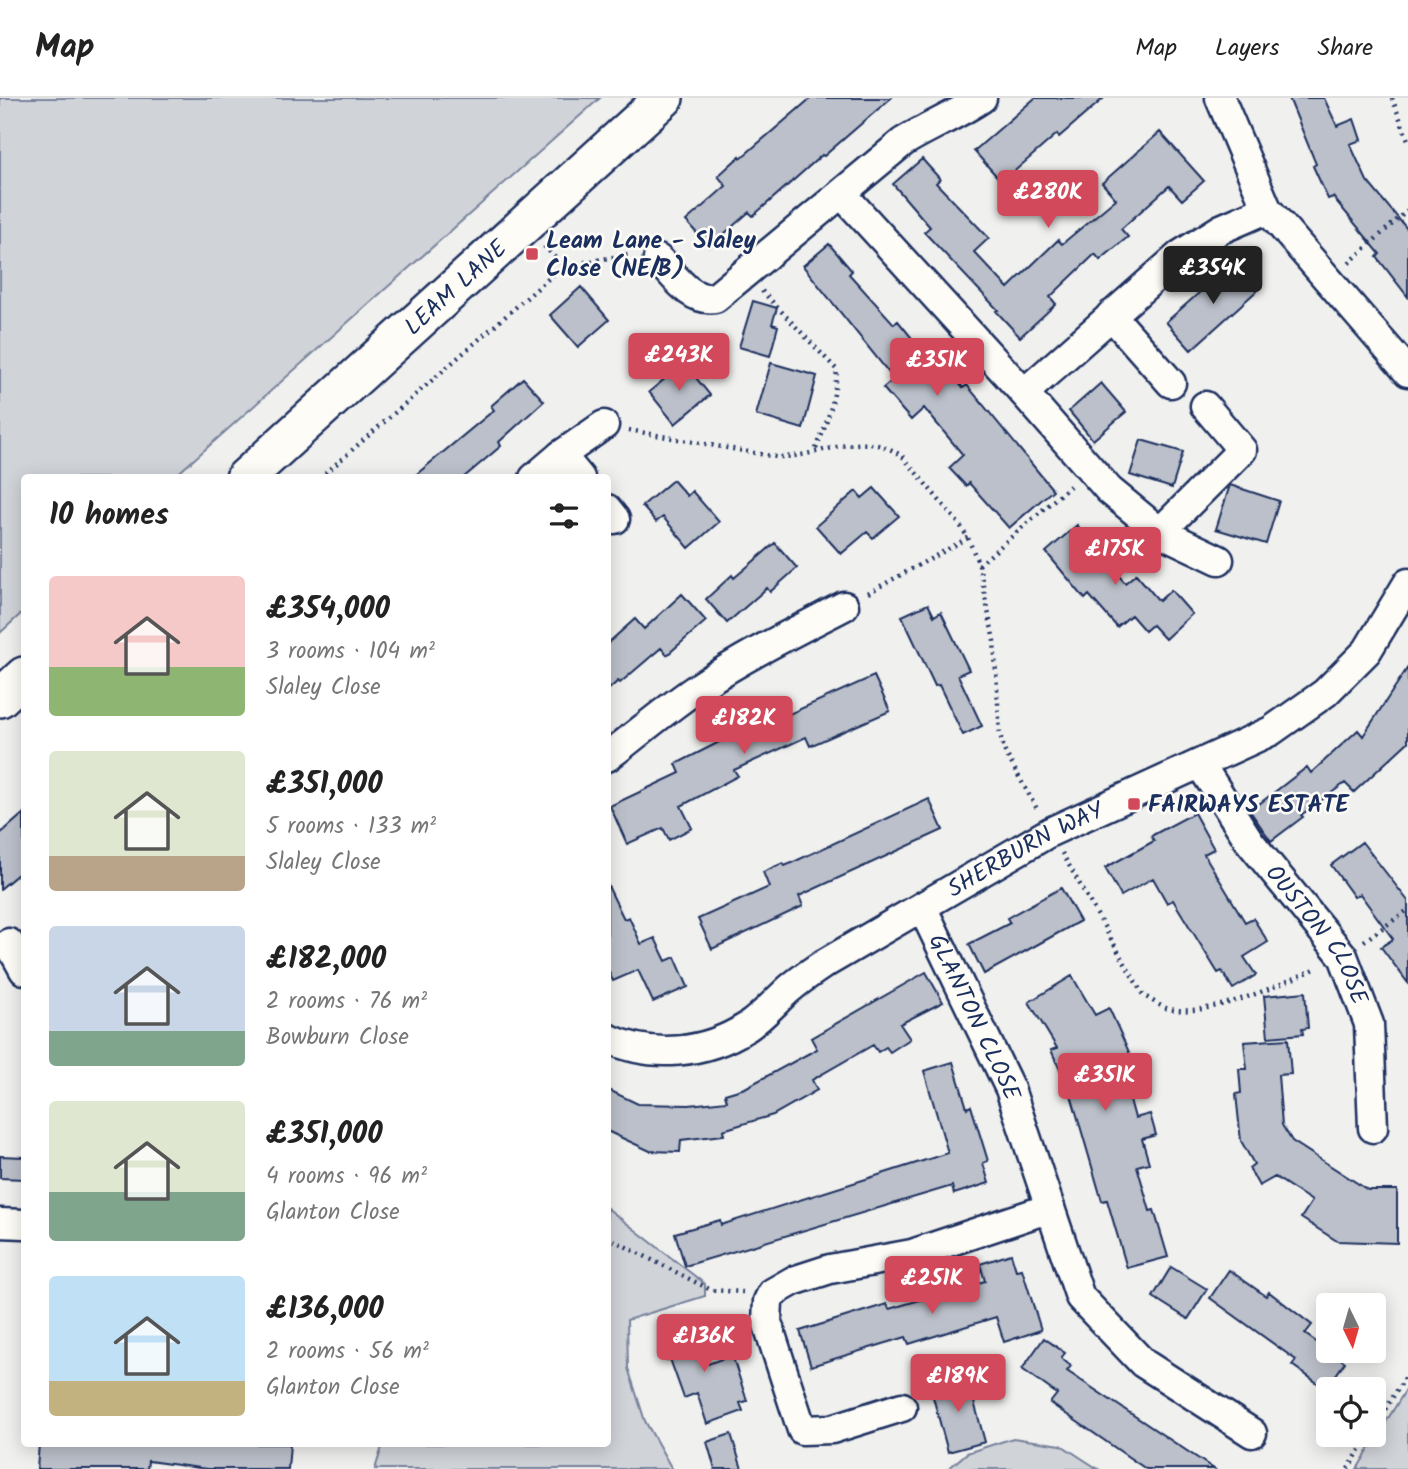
<!DOCTYPE html>
<meta charset="utf-8">
<style>
body{margin:0;font-family:Kalam,sans-serif;background:#f6f6f6;color:#222;height:100vh;display:flex;flex-direction:column;font-size:26px;white-space:nowrap}
*{box-sizing:border-box;margin:0}
p{font-size:23px;color:#767676}
.icon{flex:none;width:38px;height:38px;fill:none;stroke:currentColor;stroke-width:2;stroke-linecap:round;stroke-linejoin:round}
.map{position:relative;flex:1;overflow:hidden}
.panel{position:absolute;left:21px;top:376px;width:590px;height:973px;display:flex;flex-direction:column;background:#fff;border-radius:7px;box-shadow:0 4px 18px #0003}
.panel>*{flex:none}
.needle{width:46px;rotate:175deg}
.tools{position:absolute;left:1316px;top:1195px;display:grid;gap:14px}
.tools a{display:grid;place-items:center;width:70px;height:70px;border-radius:7px;background:#fff;box-shadow:0 4px 18px #0003;font-size:35px}
.price{position:absolute;translate:-50% -60px;padding:0 16px;border-radius:7px;background:#d1495b;color:#fff;font-size:23px;line-height:46px;filter:drop-shadow(0 2px 4px #0008)}
.price::after{content:'';position:absolute;left:50%;top:42px;width:21px;height:16px;margin-left:-10px;background:inherit;clip-path:polygon(0 0,100% 0,50% 100%)}
.price.selected{background:#222;color:#fff}
ul{padding:0;list-style:none}
li{display:flex;align-items:center;gap:21px;height:175px;padding:0 28px}
li span{display:grid;place-items:center;flex:none;width:196px;height:140px;border-radius:7px;color:#555}
li>.icon{margin-inline-start:auto}
span .icon{width:84px;height:84px;fill:#fffc;stroke-width:1}
li b{font-size:30px}
h2{display:flex;justify-content:space-between;align-items:center;height:84px;padding:0 28px;font-size:30px}
header{display:flex;align-items:center;gap:42px;box-sizing:border-box;height:98px;padding:0 35px;background:#fff;border-bottom:2px solid #e0e0e0}
header strong{font-size:33px}
nav{display:flex;gap:38px;margin-inline-start:auto;font-size:24px}
.map>svg:first-child{display:block}
</style>
<header>
<strong>Map</strong>
<nav><a>Map</a><a>Layers</a><a>Share</a></nav>
</header>
<div class="map">
<svg width="1408" height="1371" viewBox="0 0 1408 1371">
<rect width="100%" height="100%" fill="#f0f0ee"/>
<filter id="ink" filterUnits="userSpaceOnUse"><feTurbulence type="fractalNoise" baseFrequency=".0143" numOctaves="2"/><feDisplacementMap in="SourceGraphic" scale="14" xChannelSelector="R" yChannelSelector="G"/><feConvolveMatrix kernelMatrix="1 2 1 2 8 2 1 2 1" color-interpolation-filters="sRGB"/></filter>
<g filter="url(#ink)">
<!-- green -->
<path fill="#d0d3d8" stroke="#76819b" stroke-width="2" d="M0 0H600L173 380H24V513L0 535Z
M607 1110 705 1186V1198L627 1222 628 1270 645 1323 672 1371H375L383 1346H607Z
M1408 1288V1371H1357Z
M1013 1340 1061 1347 1098 1371H948L967 1355Z"/>
<!-- building -->
<path fill="#bbc0ca" stroke="#1b2f5e" stroke-width="2" d="M811 0H891L824 58 822 57 753 118 749 114 709 149 686 123 726 88 718 78 740 58 741 60Z
M1035 0H1104L1059 39 1057 36 1002 84 974 53Z
M1289 0H1324L1337 28 1354 21 1361 42 1350 46 1367 83 1408 132V199L1377 159 1380 156 1333 99 1328 101 1313 68 1316 66Z
M1160 34 1204 83 1182 102 1169 88 1121 131 1128 139 1100 162 1095 156 1050 199 1056 206 1020 239 996 213 998 212 924 134 930 129 893 86 922 61 940 81 936 85 989 140 974 154 1008 190 1058 142 1062 146 1116 101 1102 85Z
M829 146 852 173 849 176 894 226 898 223 932 265 938 259 963 290 967 287 1053 392 1009 430 969 385 966 388 949 370 963 357 924 310 911 322 883 290 894 281 803 168Z
M1240 164 1261 189 1191 252 1166 224 1217 179 1220 182Z
M581 189 609 222 578 249 550 217Z
M753 203 777 210 772 226 778 228 770 258 739 249Z
M684 265 710 297 675 326 649 294Z
M771 265 817 278 803 331 756 317Z
M523 280 544 303 499 344 501 348 463 380H412L494 312 491 308Z
M1101 285 1126 314 1093 342 1069 313Z
M1141 342 1183 354 1172 390 1130 377Z
M673 382 687 398 692 393 719 424 689 450 663 419 656 424 642 408Z
M1230 387 1279 403 1266 446 1216 431Z
M874 390 899 418 873 440 867 434 841 456 816 428 856 393 862 400Z
M1077 427 1125 485 1136 476 1159 503 1171 492 1192 516 1165 541 1152 527 1145 533 1131 517 1117 529 1089 497 1085 501 1046 454Z
M775 445 797 470 770 494 767 490 727 525 706 501 732 477 734 480Z
M682 496 706 523 667 557 661 550 620 585 618 583 607 593V546L635 521 644 531Z
M928 506 934 518 941 514 969 572 958 577 982 628 963 637 939 587 935 588 902 518Z
M1408 569V644L1354 694 1345 685 1301 717 1303 719 1271 743 1250 713 1307 669 1311 675 1358 632 1363 638Z
M874 578 890 613 810 648 806 639 734 672 738 678 681 708 692 730 669 742 663 730 627 746 610 708 680 675 676 666 741 633 736 623 781 602 787 617Z
M929 701 943 732 799 798 803 808 712 851 698 821 769 789 763 774 783 765 785 768Z
M24 715V771L0 791V736Z
M1194 715 1214 751 1204 756 1245 824 1253 820 1268 844 1244 859 1256 877 1233 891 1222 873 1218 875 1173 802 1167 805 1153 780 1121 798 1105 770 1154 743 1151 738Z
M1362 744 1408 803V885L1381 849 1393 841 1360 796 1354 799 1331 767Z
M607 786 624 821 629 819 641 846 655 840 666 863 675 859 688 889 653 904 638 872 613 883 607 870Z
M1061 790 1080 823 984 876 969 846 1010 825 1007 820Z
M926 874 943 904 900 926 910 941 890 954 886 949 878 954 873 947 812 982 817 992 773 1017 723 1032 724 1037 681 1042 680 1054 650 1053 607 1033V991L638 1006 689 1007 727 1003 725 996 745 990 817 951 811 940Z
M1072 878 1095 917 1109 910 1129 954 1134 972 1123 976 1135 1020 1150 1016 1156 1037 1142 1041 1149 1065 1137 1068 1150 1113 1154 1112 1168 1159 1127 1170 1107 1102 1102 1103 1064 973 1061 974 1051 952 1057 950 1029 904Z
M1305 894 1308 930 1302 931 1303 936 1268 939 1264 898Z
M1288 941 1291 976 1278 977 1282 1027 1292 1043 1368 1092H1397V1145L1337 1143 1301 1120 1312 1103 1275 1079 1259 1088 1249 1070 1254 1066 1241 1043 1236 996 1241 995 1239 971H1247L1244 944Z
M953 964 967 1010 971 1008 988 1063 983 1065 989 1085 954 1096 952 1088 685 1168 675 1135 720 1122 721 1127 948 1055 924 973Z
M0 1058 24 1059V1081L0 1080Z
M1011 1156 1016 1172 1022 1171 1041 1232 1004 1244 996 1219 909 1246 906 1239 811 1268 800 1233 887 1206 889 1211 985 1183 980 1166Z
M1171 1169 1207 1191 1188 1221 1153 1199Z
M1229 1172 1266 1198 1269 1194 1312 1227 1305 1236 1345 1264 1326 1291 1292 1267 1296 1262 1210 1200Z
M696 1225 708 1266 732 1257 747 1303 740 1305 743 1313 707 1326 697 1295 684 1300 670 1261 667 1262 659 1237Z
M1044 1240 1065 1255 1061 1260 1071 1268 1067 1273 1214 1371H1146L1050 1305 1057 1296 1022 1271Z
M967 1278 985 1344 948 1354 930 1288Z
M731 1336 742 1371H715L707 1344Z
M39 1346 105 1348 106 1346H290L288 1371H207L148 1363 147 1371H37Z"/>
<g fill="none" stroke-linecap="round" stroke-linejoin="round">
<defs>
<g id="minor">
<path d="M1220 0 1267 111 1408 274"/>
<path d="M842 96 1024 295 1109 392 1160 434 1219 462"/>
<path d="M658 161C674 177 690 204 715 200L903 44C929 28 957 17 982 0"/>
<path d="M1111 217 1171 285"/>
<path d="M1024 295 1180 157 1221 131 1267 111"/>
<path d="M561 357 580 380"/>
<path d="M534 380 561 357 604 327"/>
<path d="M607 411 615 421"/>
<path d="M1160 434 1242 352 1205 308"/>
<path d="M607 659C639 635 668 609 702 587 747 557 796 533 844 508"/>
<path id="s1" d="M1200 666 1250 744 1343 858 1369 926 1373 1030"/>
<path id="s2" d="M922 809 1010 991 1080 1199 1143 1265 1252 1335"/>
<path d="M9 845 24 872"/>
<path id="s3" d="M607 940C652 961 705 956 747 929 762 919 774 905 787 893 798 883 810 875 822 867L1050 734 1271 633 1325 595 1367 553 1408 485"/>
<path d="M0 1125 24 1126"/>
<path d="M902 1309 832 1331 802 1332 767 1224 768 1203 772 1195 793 1183 830 1171 912 1156 1050 1110"/>
</g>
<g id="major">
<path id="s4" d="M245 380 664 0"/>
<path d="M0 600 24 578"/>
</g>
</defs>
<!-- minor casing -->
<use href="#minor" stroke="#1b2f5e" stroke-width="33"/>
<!-- major casing -->
<use href="#major" stroke="#1b2f5e" stroke-width="42"/>
<!-- path -->
<path stroke="#1b2f5e" stroke-width="4.5" stroke-dasharray="2 5" stroke-linecap="butt" d="M1392 0 1408 42
M544 148 563 168 631 156
M1349 165 1408 112
M762 193 837 272C835 302 827 326 815 353
M629 332 776 359C820 361 862 328 903 359L960 427 968 440 979 467 994 543 1000 636 1005 654 1037 711
M320 380 563 168
M979 467 1070 388
M868 495 968 440
M1062 755 1143 897C1150 901 1158 907 1166 910 1204 922 1282 886 1317 870
M1364 843 1408 812
M607 1139 711 1192 743 1194
M1374 1329 1408 1275
M1348 1371 1369 1337"/>
<!-- minor -->
<use href="#minor" stroke="#fdfcf7" stroke-width="28"/>
<!-- major -->
<use href="#major" stroke="#fdfcf7" stroke-width="37"/>
</g>
</g>
<!-- markers -->
<g fill="#d1495b" stroke="#fdfcf7" stroke-width="2.5">
<rect x="525" y="149" width="14" height="14" rx="3.5"/>
<rect x="1127" y="699" width="14" height="14" rx="3.5"/>
</g>
<g text-anchor="middle" stroke-width="5" stroke-linejoin="round" paint-order="stroke">
<!-- poi labels -->
<g font-size="24" font-weight="bold" fill="#1b2f5e" stroke="#fdfcf7" text-anchor="start">
<text x="546" y="150">Leam Lane - Slaley<tspan x="546" dy="28">Close (NE/B)</tspan></text>
<text x="1148" y="714">FAIRWAYS ESTATE</text>
</g>
<!-- street labels -->
<g font-size="24" fill="#1b2f5e" stroke="#fdfcf7">
<text dy="8" stroke="none"><textPath href="#s4" startOffset="284">LEAM LANE</textPath></text>
<text dy="8" stroke="none"><textPath href="#s3" startOffset="478">SHERBURN WAY</textPath></text>
<text dy="8" stroke="none"><textPath href="#s1" startOffset="208">OUSTON CLOSE</textPath></text>
<text dy="8" stroke="none"><textPath href="#s2" startOffset="122">GLANTON CLOSE</textPath></text>
</g>
</g>
</svg>
<div class="tools">
<a><svg class="needle" viewBox="-14 -14 28 28"><path d="M0-13l5 13h-10z" fill="#e53935"/><path d="M0 13l5-13h-10z" fill="#767676"/></svg></a>
<a><svg class="icon" aria-label="locate" viewBox="0 0 24 24"><circle cx="12" cy="12" r="6"/><path d="M12 2v4M12 18v4M2 12h4M18 12h4"/></svg></a>
</div>
<b class="price" style="left:1048px;top:132px">£280K</b>
<b class="price selected" style="left:1213px;top:208px">£354K</b>
<b class="price" style="left:679px;top:295px">£243K</b>
<b class="price" style="left:937px;top:300px">£351K</b>
<b class="price" style="left:1115px;top:489px">£175K</b>
<b class="price" style="left:744px;top:658px">£182K</b>
<b class="price" style="left:1105px;top:1015px">£351K</b>
<b class="price" style="left:932px;top:1218px">£251K</b>
<b class="price" style="left:704px;top:1276px">£136K</b>
<b class="price" style="left:958px;top:1316px">£189K</b>
<section class="panel">
<h2>10 homes<svg class="icon" aria-label="filters" viewBox="0 0 24 24"><path d="M4 7h16M4 17h16"/><circle cx="9" cy="7" r="2"/><circle cx="15" cy="17" r="2"/></svg></h2>
<ul>
<li><span style="background:linear-gradient(#f6c9c9 65%,#8fb573 0)"><svg class="icon" aria-label="home" viewBox="0 0 24 24"><path d="M3 11l9-7 9 7M6 9v11h12V9"/></svg></span><div><b>£354,000</b><p>3 rooms · 104 m²</p><p>Slaley Close</p></div></li>
<li><span style="background:linear-gradient(#dfe7d0 75%,#b9a48a 0)"><svg class="icon" aria-label="home" viewBox="0 0 24 24"><path d="M3 11l9-7 9 7M6 9v11h12V9"/></svg></span><div><b>£351,000</b><p>5 rooms · 133 m²</p><p>Slaley Close</p></div></li>
<li><span style="background:linear-gradient(#c9d6e8 75%,#7fa58c 0)"><svg class="icon" aria-label="home" viewBox="0 0 24 24"><path d="M3 11l9-7 9 7M6 9v11h12V9"/></svg></span><div><b>£182,000</b><p>2 rooms · 76 m²</p><p>Bowburn Close</p></div></li>
<li><span style="background:linear-gradient(#dfe7d0 65%,#7fa58c 0)"><svg class="icon" aria-label="home" viewBox="0 0 24 24"><path d="M3 11l9-7 9 7M6 9v11h12V9"/></svg></span><div><b>£351,000</b><p>4 rooms · 96 m²</p><p>Glanton Close</p></div></li>
<li><span style="background:linear-gradient(#bfe0f5 75%,#c2b280 0)"><svg class="icon" aria-label="home" viewBox="0 0 24 24"><path d="M3 11l9-7 9 7M6 9v11h12V9"/></svg></span><div><b>£136,000</b><p>2 rooms · 56 m²</p><p>Glanton Close</p></div></li>
</ul>
</section>
</div>
